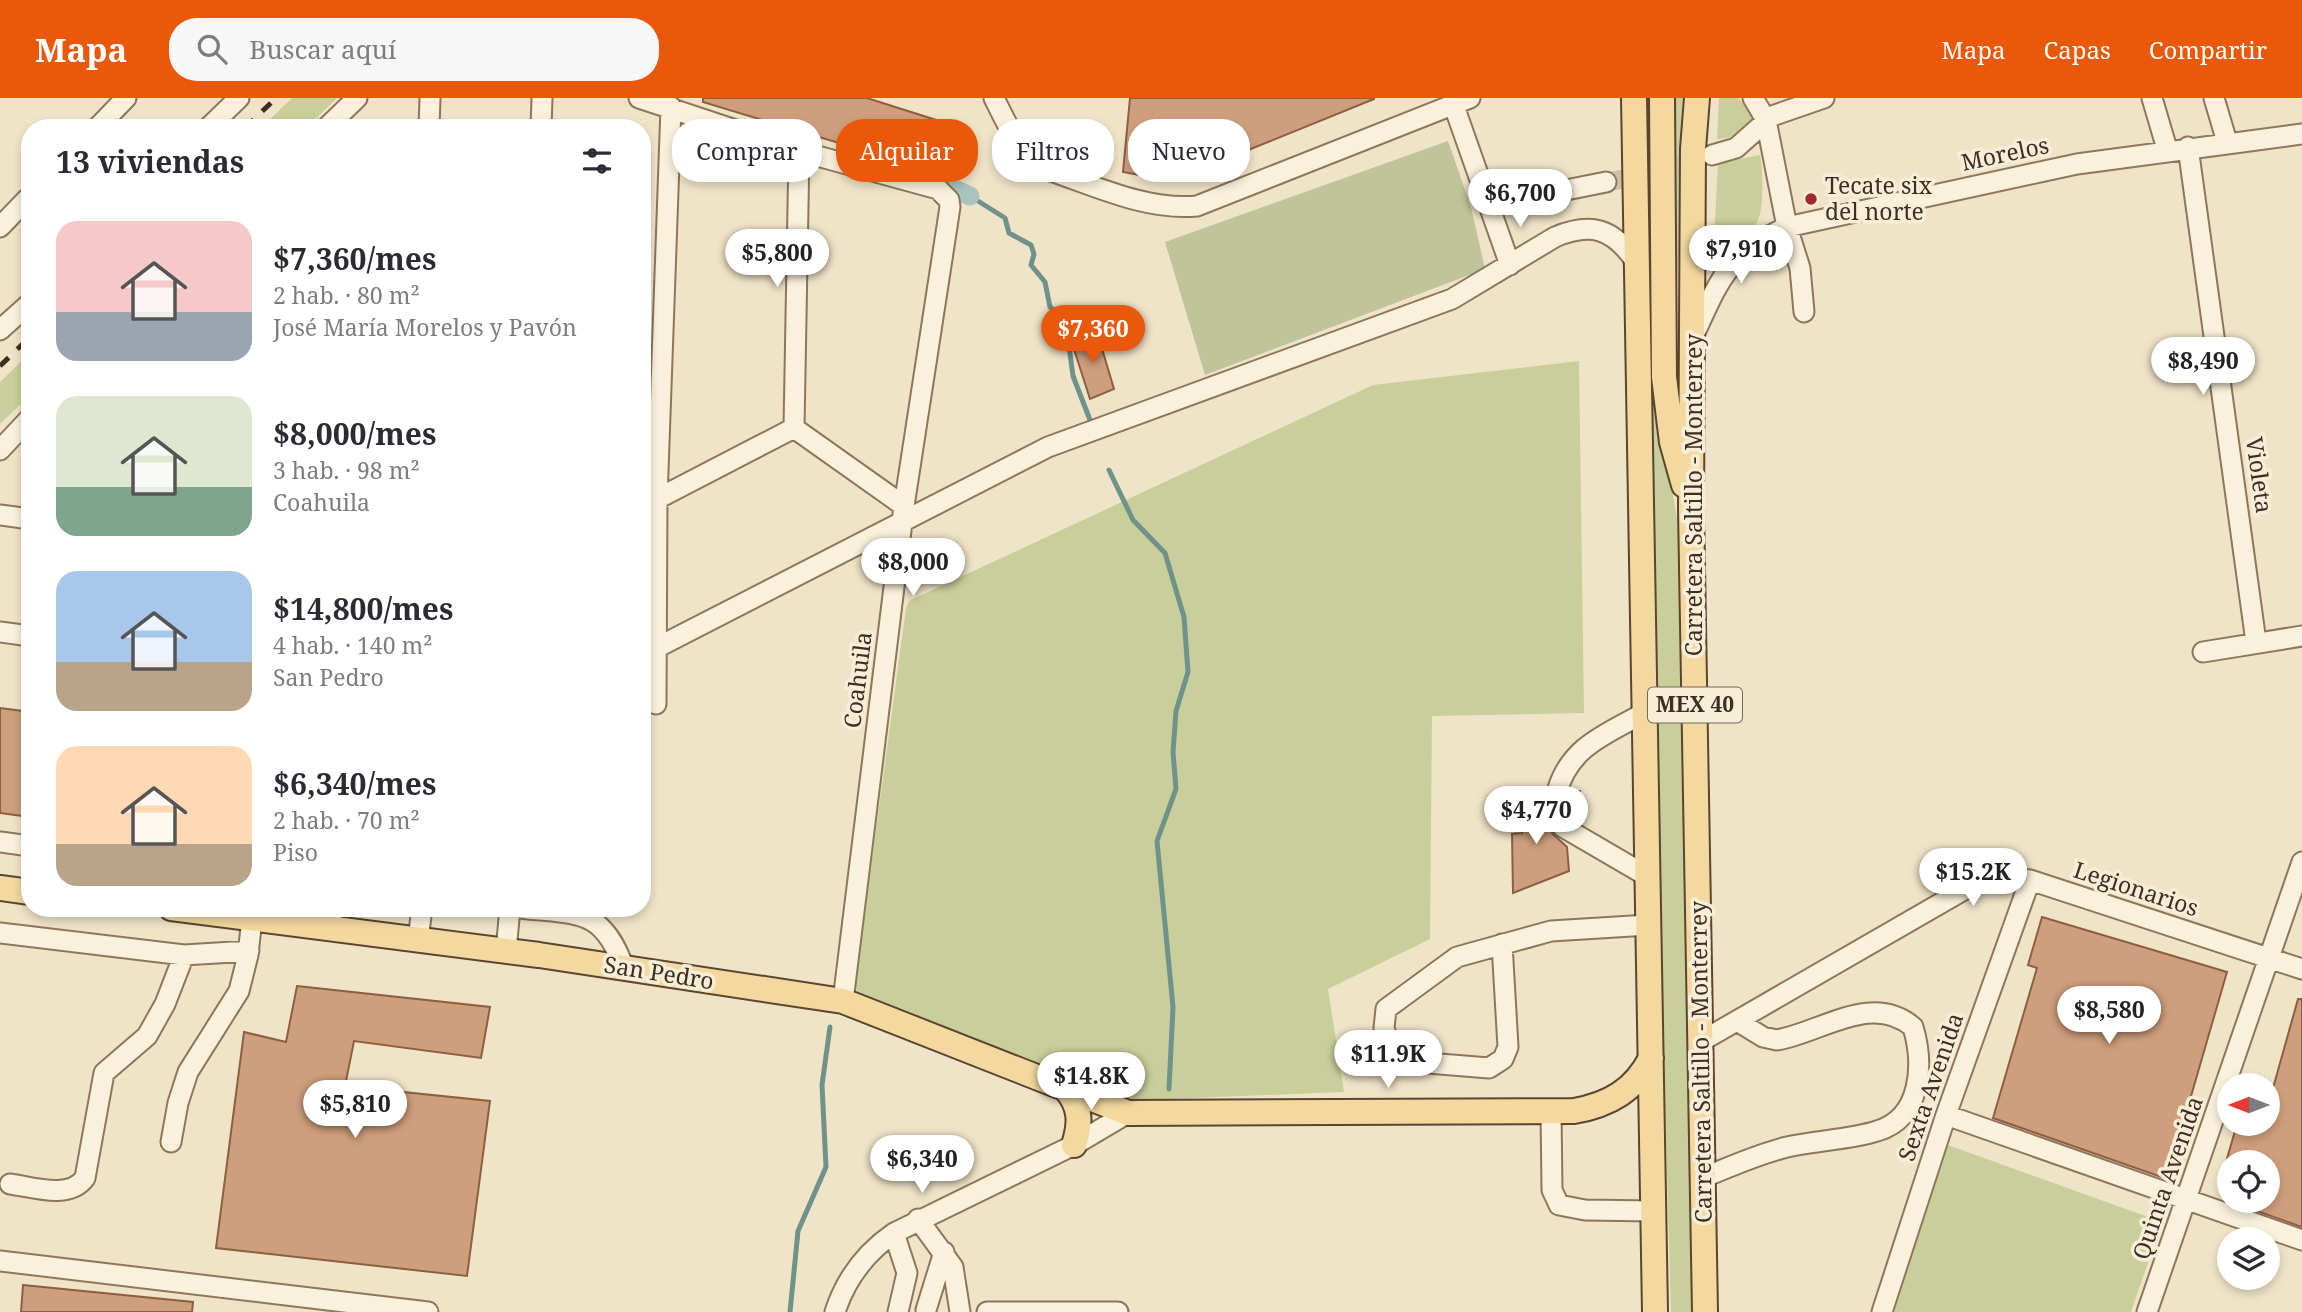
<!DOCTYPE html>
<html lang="es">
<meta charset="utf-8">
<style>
body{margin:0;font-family:"Noto Serif",serif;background:#f7f7f7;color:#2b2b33;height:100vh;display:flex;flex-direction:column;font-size:26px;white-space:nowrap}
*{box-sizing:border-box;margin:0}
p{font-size:23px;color:#7c7c81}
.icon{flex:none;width:38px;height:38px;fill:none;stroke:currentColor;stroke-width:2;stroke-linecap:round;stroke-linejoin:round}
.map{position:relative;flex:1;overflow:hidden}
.side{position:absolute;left:21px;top:21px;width:630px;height:798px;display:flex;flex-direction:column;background:#fff;border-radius:28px;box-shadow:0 4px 10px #0003}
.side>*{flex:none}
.banner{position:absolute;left:672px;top:21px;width:665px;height:63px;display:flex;gap:14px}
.needle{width:46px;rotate:270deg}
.tools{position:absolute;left:2217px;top:975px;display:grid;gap:14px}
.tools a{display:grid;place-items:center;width:63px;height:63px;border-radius:50%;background:#fff;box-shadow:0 4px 10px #0003;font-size:35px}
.price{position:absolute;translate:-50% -60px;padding:0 16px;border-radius:24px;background:#fff;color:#222;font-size:23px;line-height:46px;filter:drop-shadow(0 2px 4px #0008)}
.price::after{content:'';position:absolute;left:50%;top:42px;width:21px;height:16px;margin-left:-10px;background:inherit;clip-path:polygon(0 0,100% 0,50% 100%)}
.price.on{background:#ea580c;color:#fff}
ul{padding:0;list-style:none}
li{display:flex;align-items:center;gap:21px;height:175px;padding:0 35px}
li span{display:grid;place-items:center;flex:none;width:196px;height:140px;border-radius:21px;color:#555}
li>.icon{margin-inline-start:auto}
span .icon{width:84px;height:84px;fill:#fffc;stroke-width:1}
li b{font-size:30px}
h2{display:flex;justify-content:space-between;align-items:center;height:84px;padding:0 35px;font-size:30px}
.chip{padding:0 24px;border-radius:28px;background:#fff;box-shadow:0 4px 10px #0003;font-size:24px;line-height:63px}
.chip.on{background:#ea580c;color:#fff}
header{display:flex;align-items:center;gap:42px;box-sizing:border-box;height:98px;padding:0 35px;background:#ea580c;color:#fff}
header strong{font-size:33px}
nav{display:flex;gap:38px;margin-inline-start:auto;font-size:24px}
.search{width:490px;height:63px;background:#f7f7f7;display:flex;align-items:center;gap:18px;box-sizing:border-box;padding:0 24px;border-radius:28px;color:#7c7c81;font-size:26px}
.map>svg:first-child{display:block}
</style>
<header>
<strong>Mapa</strong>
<div class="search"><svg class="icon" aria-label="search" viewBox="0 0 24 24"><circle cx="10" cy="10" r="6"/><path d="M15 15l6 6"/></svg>Buscar aquí</div>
<nav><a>Mapa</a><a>Capas</a><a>Compartir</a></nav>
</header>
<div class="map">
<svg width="2302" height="1214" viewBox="0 0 2302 1214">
<rect width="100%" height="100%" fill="#f0e4c8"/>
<!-- green -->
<path fill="#c9cf9b" d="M292 0H337L306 30H261Z
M1644 0 1653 6 1659 309 1678 427 1693 1214H1671L1656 697Z
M1676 0H1689L1675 213Z
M1719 0H1738L1755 17C1745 33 1737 40 1717 41Z
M1760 57C1763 71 1764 109 1758 122 1750 139 1727 151 1713 161L1718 65Z
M30 255V297L0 326V284Z
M1579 263 1584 615 1432 618 1430 841 1328 891 1344 994 1118 1003 858 898 855 887 906 510 909 503 1373 287Z
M1948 1047 2162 1124 2131 1214H1894Z"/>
<!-- cemetery -->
<path fill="#bfc49a" d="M1448 43 1471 109 1485 171 1205 277 1165 144Z"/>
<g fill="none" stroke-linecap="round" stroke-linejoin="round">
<!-- stream -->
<path stroke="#6f938a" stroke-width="5" d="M970 98 1005 120 1009 135 1031 147 1034 156 1031 167 1045 184 1050 209 1058 215 1066 226 1073 278 1090 322
M1109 372 1133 422 1165 455 1184 519 1188 574 1176 613 1173 654 1176 691 1157 743 1173 909 1169 991
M790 1214 798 1133 826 1069 822 987 830 929"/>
<!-- canal -->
<path stroke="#a9c4bc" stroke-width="19" d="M889 68 921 76 970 98"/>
</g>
<!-- building -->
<path fill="#cf9f7d" stroke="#8d5f41" stroke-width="2" d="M703 0H867L952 27 938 75 703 4Z
M1130 0H1374V1L1172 83 1123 74Z
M1097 234 1114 291 1090 301 1071 242Z
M0 610 30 614V719L0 715Z
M1580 693V714H1569L1562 705 1570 694Z
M1545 695 1550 704 1544 709V720L1553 736 1567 749 1569 773 1513 795 1512 736 1522 735 1521 696Z
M2042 819 2227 874 2167 1081 1993 1020 2037 870 2028 867Z
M297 888 490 909 481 960 354 943 345 988 490 1003 467 1178 216 1150 244 934 286 944Z
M2298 901H2302V1129L2226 1102H2268V1064H2226L2237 1026H2268V1008Z
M23 1187 193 1204 192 1214H21Z"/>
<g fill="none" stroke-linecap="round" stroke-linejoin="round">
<!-- minor-tunnel -->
<path stroke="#ccc0a6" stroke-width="19" stroke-dasharray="19 10" stroke-linecap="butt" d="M1606 84 1641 78 1704 59"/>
<defs>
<path id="minor" d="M639 0 799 53 938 91 949 102 950 109 904 408 843 903
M994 0C1007 26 1018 52 1042 70 1091 86 1145 113 1197 108L1470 0
M1753 0 1766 22 1787 129 1800 170 1804 214
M2152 0 2167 51
M2214 0 2227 44
M1454 8 1510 167
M97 30 126 0
M208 30 239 0
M326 30 357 0
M429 30 430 0
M541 30 542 0
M2188 49 2256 544
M1712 57 1736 50 1772 18 1824 0
M1491 107 1606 84
M0 129 30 98
M0 232 30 205
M1693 239C1719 183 1727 156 1787 129L2077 66 2302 36
M794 330 799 53
M794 330 904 408
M0 352 30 320
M642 401H657L794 330
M0 417 30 421
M0 534 30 538
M658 549 1048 349 1452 201 1555 139C1591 124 1613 130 1636 164
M2203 554 2302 538
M656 606 657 401 671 9
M1557 694C1569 649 1606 636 1644 615
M1555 715 1563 729 1647 778
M0 744 30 748
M520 810C578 817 602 809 624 870
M330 830 332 810
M0 835 184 857
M418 842 422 810
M1502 846 1508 949 1503 961 1489 970 1403 963 1393 958 1384 930 1386 911 1457 859 1551 833 1648 827
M506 853 510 810
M1700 944 1981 782 1998 779 2030 782 2302 871
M1551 1014 1552 1092 1559 1107 1585 1112 1653 1113
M1946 1017 2302 1142
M171 1044 178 1005 188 974 239 893 248 857 252 820
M1702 1080C1730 1069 1758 1056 1787 1049 1817 1042 1849 1042 1877 1033 1922 1020 1924 966 1913 929 1872 894 1822 934 1777 942L1763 939 1737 923
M10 1086C33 1089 69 1102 85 1080L104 975 147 938 165 906 184 857 249 853
M918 1121 953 1169 960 1214
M894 1135 907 1175 898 1214
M0 1163 428 1214
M926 1212 944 1154
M835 1214C846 1180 865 1155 894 1135L1074 1047 1128 1015
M987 1214H1118
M1882 1214 1946 1017 2030 782
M2147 1214 2302 764"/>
<path id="major" d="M1634 0 1655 1214
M1662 0 1664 279 1672 344 1684 387
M1697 0 1693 51 1691 411 1705 1214
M0 790 30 794
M171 810 539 857 843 903 1128 1015 1574 1013C1609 1007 1635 992 1651 960
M1066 991C1081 1009 1081 1025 1074 1047"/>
</defs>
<!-- minor casing -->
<use href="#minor" stroke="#8d765c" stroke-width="23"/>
<!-- major casing -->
<use href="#major" stroke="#5b4430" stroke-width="28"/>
<!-- minor -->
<use href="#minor" stroke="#faf1dc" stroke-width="19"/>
<!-- major -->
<use href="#major" stroke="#f3d9a0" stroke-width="24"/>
<!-- rail -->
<path stroke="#3d2e20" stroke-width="5" stroke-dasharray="12 12" stroke-linecap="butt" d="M245 30 276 0
M0 268 30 239"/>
</g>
<!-- markers -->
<circle fill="#9e2a2b" stroke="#f7eed8" stroke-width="2.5" cx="1811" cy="101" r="7"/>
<g text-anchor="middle" stroke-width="7" stroke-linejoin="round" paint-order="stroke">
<!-- shield labels -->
<rect fill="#f7eed8" stroke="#756857" stroke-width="2" x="1648" y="589.5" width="94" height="35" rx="5"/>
<g font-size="21" font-weight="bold" fill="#3d2e20">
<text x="1695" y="614">MEX 40</text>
</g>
<!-- street labels -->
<g font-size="23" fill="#3d2e20" stroke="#f7eed8">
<text transform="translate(2005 56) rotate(-12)" y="8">Morelos</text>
<text transform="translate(2259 377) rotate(82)" y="8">Violeta</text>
<text transform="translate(1694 397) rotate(-90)" y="8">Carretera Saltillo - Monterrey</text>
<text transform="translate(858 582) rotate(-83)" y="8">Coahuila</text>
<text transform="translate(2136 791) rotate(18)" y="8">Legionarios</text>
<text transform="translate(659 875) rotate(9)" y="8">San Pedro</text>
<text transform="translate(1701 964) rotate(-91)" y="8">Carretera Saltillo - Monterrey</text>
<text transform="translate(1931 989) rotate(-71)" y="8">Sexta Avenida</text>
<text transform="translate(2168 1080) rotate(-71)" y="8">Quinta Avenida</text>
</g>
<!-- poi labels -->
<g font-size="23" fill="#3d2e20" stroke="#f7eed8" text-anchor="start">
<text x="1825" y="96">Tecate six<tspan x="1825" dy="26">del norte</tspan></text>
</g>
</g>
</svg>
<div class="tools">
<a><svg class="needle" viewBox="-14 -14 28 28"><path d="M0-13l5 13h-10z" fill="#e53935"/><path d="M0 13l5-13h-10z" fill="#7c7c81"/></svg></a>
<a><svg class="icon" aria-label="locate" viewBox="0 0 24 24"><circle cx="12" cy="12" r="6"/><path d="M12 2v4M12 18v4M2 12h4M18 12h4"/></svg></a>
<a><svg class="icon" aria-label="layers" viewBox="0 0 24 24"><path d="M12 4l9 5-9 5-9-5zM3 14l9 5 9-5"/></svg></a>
</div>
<b class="price" style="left:1520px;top:131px">$6,700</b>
<b class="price" style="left:1741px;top:187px">$7,910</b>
<b class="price" style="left:777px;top:191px">$5,800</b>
<b class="price on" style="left:1093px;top:267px">$7,360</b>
<b class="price" style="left:2203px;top:299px">$8,490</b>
<b class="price" style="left:913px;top:500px">$8,000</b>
<b class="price" style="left:1536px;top:748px">$4,770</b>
<b class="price" style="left:1973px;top:810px">$15.2K</b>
<b class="price" style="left:2109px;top:948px">$8,580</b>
<b class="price" style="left:1388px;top:992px">$11.9K</b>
<b class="price" style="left:1091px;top:1014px">$14.8K</b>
<b class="price" style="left:355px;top:1042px">$5,810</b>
<b class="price" style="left:922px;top:1097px">$6,340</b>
<div class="banner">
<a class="chip">Comprar</a>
<a class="chip on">Alquilar</a>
<a class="chip">Filtros</a>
<a class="chip">Nuevo</a>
</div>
<section class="side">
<h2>13 viviendas<svg class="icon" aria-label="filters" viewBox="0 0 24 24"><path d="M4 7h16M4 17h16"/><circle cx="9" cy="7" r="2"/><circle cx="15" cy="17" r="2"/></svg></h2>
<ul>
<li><span style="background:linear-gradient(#f6c9c9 65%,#9aa5b1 0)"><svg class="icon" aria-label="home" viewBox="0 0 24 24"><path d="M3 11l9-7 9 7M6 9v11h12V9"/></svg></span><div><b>$7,360/mes</b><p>2 hab. · 80 m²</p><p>José María Morelos y Pavón</p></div></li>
<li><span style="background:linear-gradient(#dfe7d0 65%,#7fa58c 0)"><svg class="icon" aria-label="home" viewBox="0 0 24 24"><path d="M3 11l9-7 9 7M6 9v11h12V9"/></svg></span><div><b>$8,000/mes</b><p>3 hab. · 98 m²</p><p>Coahuila</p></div></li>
<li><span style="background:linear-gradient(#a9c7e8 65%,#b9a48a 0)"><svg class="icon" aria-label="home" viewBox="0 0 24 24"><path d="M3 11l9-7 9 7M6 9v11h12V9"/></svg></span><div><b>$14,800/mes</b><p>4 hab. · 140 m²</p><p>San Pedro</p></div></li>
<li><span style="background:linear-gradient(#ffd9b3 70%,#b9a48a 0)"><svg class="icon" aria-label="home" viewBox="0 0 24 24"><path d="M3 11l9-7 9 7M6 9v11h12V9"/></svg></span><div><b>$6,340/mes</b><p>2 hab. · 70 m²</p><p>Piso</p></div></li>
</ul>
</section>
</div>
